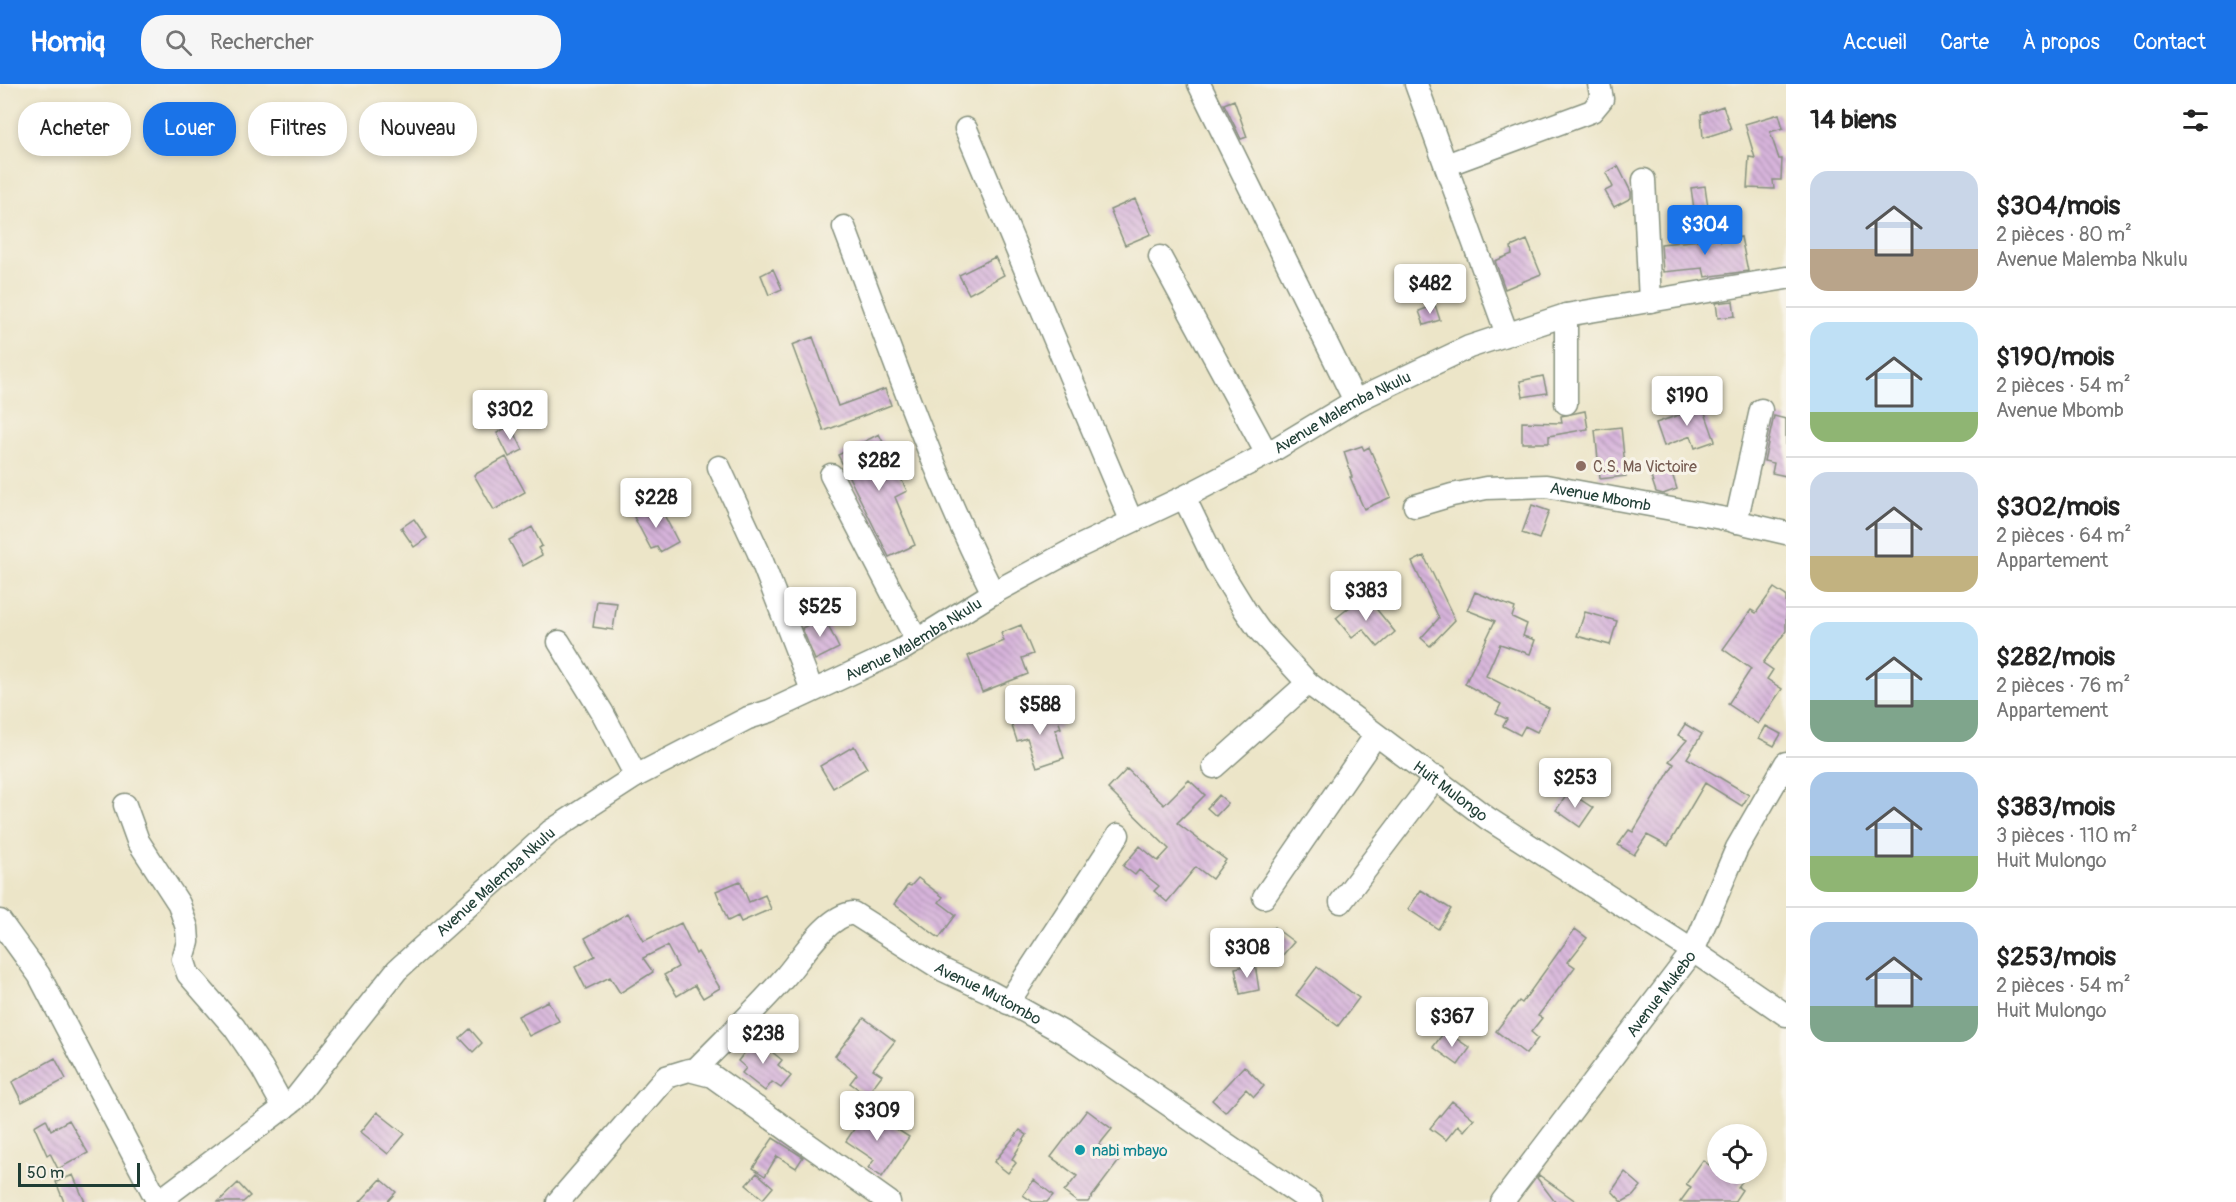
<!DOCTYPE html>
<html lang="fr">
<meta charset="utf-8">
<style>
body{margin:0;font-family:Pangolin,sans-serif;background:#f6f6f6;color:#222;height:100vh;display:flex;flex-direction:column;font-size:22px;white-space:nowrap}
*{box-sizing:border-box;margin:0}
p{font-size:20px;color:#767676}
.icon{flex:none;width:33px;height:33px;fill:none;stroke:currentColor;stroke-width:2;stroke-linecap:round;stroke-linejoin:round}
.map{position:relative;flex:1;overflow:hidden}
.side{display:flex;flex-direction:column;background:#fff;width:450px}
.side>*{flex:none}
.hud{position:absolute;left:18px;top:18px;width:570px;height:54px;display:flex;gap:12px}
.controls{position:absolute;left:1707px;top:1040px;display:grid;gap:12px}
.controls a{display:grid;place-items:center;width:60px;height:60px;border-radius:50%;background:#fff;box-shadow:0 3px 9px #0003;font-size:30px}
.scale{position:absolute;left:18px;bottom:15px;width:122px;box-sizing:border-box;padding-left:6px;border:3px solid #1f3d34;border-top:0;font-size:16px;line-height:21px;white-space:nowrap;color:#1f3d34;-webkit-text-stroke:4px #f7f3e8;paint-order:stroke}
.price{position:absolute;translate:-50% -51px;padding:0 14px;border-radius:6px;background:#fff;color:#222;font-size:20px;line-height:39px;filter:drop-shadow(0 2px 3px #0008)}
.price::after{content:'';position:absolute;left:50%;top:36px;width:18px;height:14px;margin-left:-9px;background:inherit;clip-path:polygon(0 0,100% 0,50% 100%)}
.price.on{background:#1a73e8;color:#fff}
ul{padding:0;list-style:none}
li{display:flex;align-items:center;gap:18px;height:150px;padding:0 24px}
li+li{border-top:2px solid #e0e0e0}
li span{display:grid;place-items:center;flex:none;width:168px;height:120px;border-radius:18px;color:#555}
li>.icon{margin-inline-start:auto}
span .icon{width:72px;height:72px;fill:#fffc;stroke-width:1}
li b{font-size:26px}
h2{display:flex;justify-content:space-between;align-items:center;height:72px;padding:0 24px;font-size:26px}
.pill{padding:0 21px;border-radius:24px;background:#fff;box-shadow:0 3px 9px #0003;font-size:21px;line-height:54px}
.pill.on{background:#1a73e8;color:#fff}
header{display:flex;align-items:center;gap:36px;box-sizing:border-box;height:84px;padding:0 30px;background:#1a73e8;color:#fff}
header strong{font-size:28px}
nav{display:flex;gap:33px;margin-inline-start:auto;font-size:21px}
.search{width:420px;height:54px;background:#f6f6f6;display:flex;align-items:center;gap:15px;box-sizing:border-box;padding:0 21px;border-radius:24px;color:#767676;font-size:22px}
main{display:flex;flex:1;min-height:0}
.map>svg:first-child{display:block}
</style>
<header>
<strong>Homiq</strong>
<div class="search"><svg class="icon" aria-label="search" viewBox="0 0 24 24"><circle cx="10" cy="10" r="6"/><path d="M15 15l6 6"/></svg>Rechercher</div>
<nav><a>Accueil</a><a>Carte</a><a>À propos</a><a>Contact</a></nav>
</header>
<main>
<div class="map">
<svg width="1786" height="1118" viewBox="0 0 1786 1118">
<defs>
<pattern id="building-back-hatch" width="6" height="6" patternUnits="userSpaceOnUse" patternTransform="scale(1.5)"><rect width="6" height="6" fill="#d7b4db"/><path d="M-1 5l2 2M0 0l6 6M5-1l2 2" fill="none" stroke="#ae94b2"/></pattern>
</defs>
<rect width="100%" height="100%" fill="#f7f3e8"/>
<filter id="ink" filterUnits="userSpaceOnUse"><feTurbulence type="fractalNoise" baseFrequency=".0167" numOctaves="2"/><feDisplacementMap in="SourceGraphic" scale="12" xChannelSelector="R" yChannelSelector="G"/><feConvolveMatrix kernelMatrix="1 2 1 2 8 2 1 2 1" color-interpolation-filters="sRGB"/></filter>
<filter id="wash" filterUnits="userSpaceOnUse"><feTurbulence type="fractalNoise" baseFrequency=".008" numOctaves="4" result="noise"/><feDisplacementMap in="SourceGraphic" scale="24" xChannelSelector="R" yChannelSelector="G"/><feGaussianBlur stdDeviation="1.35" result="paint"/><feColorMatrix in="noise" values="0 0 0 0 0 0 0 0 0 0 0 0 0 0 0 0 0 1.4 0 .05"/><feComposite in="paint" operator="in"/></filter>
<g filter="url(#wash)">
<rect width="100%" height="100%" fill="#ece5c8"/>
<g id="blocks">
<!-- building -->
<path fill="url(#building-back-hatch)" d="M1234 16 1247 53 1241 55 1224 20Z
M1723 22 1731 45 1703 54 1701 30Z
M1779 30 1783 44 1770 48 1779 75H1782L1781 96H1773L1774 105 1747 104 1749 73 1755 74 1745 40Z
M1618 82 1631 108V114L1614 123 1605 107 1613 103 1606 89Z
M1705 102 1708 123 1694 125 1691 104Z
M1135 115 1151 150 1125 161 1110 126Z
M1741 153 1748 187 1705 193 1703 184 1663 188 1661 160 1721 154V157Z
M1527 156 1541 190 1505 205 1495 177 1512 170 1511 163Z
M995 173 1004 191 969 210 959 191Z
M773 185 782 205 769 211 761 191Z
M1733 217 1735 232 1718 234 1716 219Z
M1435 221 1440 236 1424 241 1419 227Z
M813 253 838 322 885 305 891 321 824 347 792 261Z
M1543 292 1547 309 1523 313 1520 297Z
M1701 317 1715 357 1695 364 1691 352 1664 362 1656 339 1684 329 1681 323Z
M1585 327 1588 345 1549 352V359H1522V338L1562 339 1561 332Z
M1774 332 1786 335V392L1772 389 1774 379 1764 377Z
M511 341 523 366 509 373 497 349Z
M1621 343 1626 392 1600 395 1595 346Z
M879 350 907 407 895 413 915 461 889 473 838 371Z
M1362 362 1364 366 1369 363 1391 413 1364 425 1350 393H1352L1344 368Z
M506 373 525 408 494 426 474 391Z
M1671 386 1677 405 1663 410 1656 408 1651 393Z
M659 421 678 458 660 468 657 463 651 465 634 433Z
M1532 421 1549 427 1539 455 1522 449Z
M414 435 427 454 414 463 401 444Z
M532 443 542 462 538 464 542 471 523 482 509 456Z
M1424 472 1455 536 1430 562 1421 554 1439 534 1412 478Z
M1774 504 1786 512V547L1763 579 1773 586 1767 595 1782 605 1758 640 1728 620 1751 585 1723 565 1751 526 1756 529Z
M1475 508 1515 524 1512 533 1527 540 1523 552 1535 556 1530 570 1500 560 1486 592 1549 624 1537 648 1525 642 1520 651 1503 642 1507 635 1496 630 1501 620 1465 600 1495 537 1467 526Z
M1365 511 1395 548 1378 563 1363 545 1352 554 1336 534Z
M597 517 617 519 613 546 593 543Z
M1585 528 1617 537 1610 561 1577 552Z
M824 533 839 564 815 576 802 544Z
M1021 541 1033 570 1022 574 1028 590 982 608 968 572 1004 557 1001 549Z
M1047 624 1050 632 1056 630 1061 644 1055 646 1064 674 1037 683 1027 654 1017 657 1010 636Z
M1685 640 1702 650 1687 674 1749 711 1742 722 1705 699 1668 762 1647 751 1634 771 1618 761 1629 746 1633 748 1674 680 1669 677 1687 656 1678 651Z
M1766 642 1781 650 1774 662 1759 654Z
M854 662 867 684 833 704 820 682Z
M1127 685 1164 721 1189 696 1205 711 1177 739 1226 776 1212 795 1196 783 1167 818 1154 807 1159 802 1139 786 1135 791 1123 782 1140 762 1158 777 1169 765 1108 705Z
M1569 708 1593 724 1580 743 1556 726Z
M1219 711 1228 719 1216 732 1207 724Z
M918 794 943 813 939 818 956 831 939 854 894 820 908 801 911 802Z
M740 797 749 818 765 811 771 825 741 838 738 832 728 837 716 807Z
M1421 806 1451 825 1438 845 1408 825Z
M628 829 644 857 681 839 696 870 698 868 720 904 703 914 695 901 677 912 664 891 678 883 667 862 643 874 653 888 620 909 610 893 586 905 575 883 595 872 585 854Z
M1274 843 1294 858 1281 873 1262 859Z
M1575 845 1587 854 1568 878 1575 883 1538 932 1542 934 1531 948 1538 954 1526 970 1496 947 1519 917 1522 919Z
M1255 880 1259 906 1240 910 1235 884Z
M1317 883 1359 914 1338 942 1296 911Z
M548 917 559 937 529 952 518 932Z
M864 934 895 957 873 985 882 991 867 1011 850 999 857 990 835 972Z
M470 945 482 959 473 968 460 954Z
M1445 947 1470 964 1458 981 1433 963Z
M760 949 771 958 766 963 782 976 778 981 791 992 781 1004 772 998 765 1007 742 989 746 984 738 977Z
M55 974 66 995 22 1018 12 998Z
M1244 982 1264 1002 1254 1013 1246 1005 1225 1028 1212 1016Z
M1452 1017 1474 1035 1464 1047 1458 1041 1446 1056 1430 1044Z
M867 1026 909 1053 882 1093 868 1084 874 1076 846 1057Z
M1087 1026 1112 1045 1099 1061 1119 1077 1088 1118H1077L1064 1108 1077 1092 1051 1073Z
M377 1028 405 1050 388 1070 361 1048Z
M46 1035 51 1046 69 1036 88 1069 58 1085 50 1069 47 1071 34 1042Z
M1020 1046 1027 1051 1012 1075 1016 1079 1008 1089 994 1078Z
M773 1054 803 1073 796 1084 777 1072 765 1092 753 1084Z
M1718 1068V1089H1748L1738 1103 1742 1106 1734 1118H1680L1691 1103 1686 1100 1703 1076 1709 1081Z
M1625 1088 1641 1102 1633 1112 1622 1118 1612 1107Z
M757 1089 773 1103 763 1115 746 1101Z
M73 1091 85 1118H64L56 1098Z
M1539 1091 1577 1118H1555L1537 1094Z
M381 1095 396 1108 387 1118H360Z
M1034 1096 1053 1111 1047 1118H1033L1023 1111Z
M238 1099 250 1112 243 1118H218Z"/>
</g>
</g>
<g filter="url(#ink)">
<use href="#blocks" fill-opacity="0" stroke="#86917e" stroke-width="1.5"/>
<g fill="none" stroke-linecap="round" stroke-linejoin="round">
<defs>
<g id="minor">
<path d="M1199 0 1355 317"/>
<path d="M1416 0 1507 250"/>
<path d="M966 45 1131 436"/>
<path d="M1446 81 1592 27 1602 15 1599 0"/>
<path d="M1644 96 1650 217"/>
<path d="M844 143C891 266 933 391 993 509"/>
<path d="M1160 173 1267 370"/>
<path d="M1566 319V231"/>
<path d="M719 383 758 467 812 606"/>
<path d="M831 391 917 557"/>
<path id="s1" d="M1184 413 1216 479 1245 526 1259 546 1308 599 1487 734 1693 867 1786 931"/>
<path id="s2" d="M1415 422 1452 411 1486 404 1546 402 1721 434 1786 449"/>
<path d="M1736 438 1761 326"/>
<path d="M559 558 602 628 636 692"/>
<path d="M1214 683 1308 599"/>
<path d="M125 721 138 757 179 820 187 844 188 858 183 875 188 890 234 943 262 984 284 1024"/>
<path d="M1264 813 1375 652"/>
<path d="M1341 818 1436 693"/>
<path d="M0 837 39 891 158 1118"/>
<path d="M1008 919 1118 751"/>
<path id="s3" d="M695 986C724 956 756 926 784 894 801 875 826 832 853 829L943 886 990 908 1064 949 1311 1118"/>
<path id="s4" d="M158 1118 294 1016 397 886 551 747 636 692 748 634 770 627 901 566 993 509 1080 462 1184 413 1267 370 1355 317 1469 263 1566 231 1786 194"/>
<path d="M558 1118 666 993 689 986 712 992 889 1118"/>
<path id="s5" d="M1502 1118 1693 867 1737 764 1786 679"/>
</g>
</defs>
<!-- minor casing -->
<use href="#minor" stroke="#86917e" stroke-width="25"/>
<!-- minor -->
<use href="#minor" stroke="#fff" stroke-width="22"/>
</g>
</g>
<!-- markers -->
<circle fill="#8d6e63" stroke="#f7f3e8" stroke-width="2" cx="1581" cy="382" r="6"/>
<circle fill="#0f9aa8" stroke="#f7f3e8" stroke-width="2" cx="1080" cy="1066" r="6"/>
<g text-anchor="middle" stroke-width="6" stroke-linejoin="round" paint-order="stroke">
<!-- street labels -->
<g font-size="16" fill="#1f3d34" stroke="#f7f3e8">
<text dy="6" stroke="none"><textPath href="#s4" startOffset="1440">Avenue Malemba Nkulu</textPath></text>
<text dy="6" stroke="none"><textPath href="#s2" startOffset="189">Avenue Mbomb</textPath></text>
<text dy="6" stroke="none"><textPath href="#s4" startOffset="954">Avenue Malemba Nkulu</textPath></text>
<text dy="6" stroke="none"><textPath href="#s1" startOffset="404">Huit Mulongo</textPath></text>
<text dy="6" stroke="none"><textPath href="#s4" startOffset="468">Avenue Malemba Nkulu</textPath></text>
<text dy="6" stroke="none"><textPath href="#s5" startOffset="262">Avenue Mukebo</textPath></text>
<text dy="6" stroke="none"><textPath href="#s3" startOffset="382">Avenue Mutombo</textPath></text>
</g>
<!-- education labels -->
<g font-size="16" fill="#785e54" stroke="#f7f3e8" text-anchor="start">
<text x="1593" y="388">C.S. Ma Victoire</text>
</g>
<!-- culture labels -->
<g font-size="16" fill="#0d838f" stroke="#f7f3e8" text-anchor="start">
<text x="1092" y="1072">nabi mbayo</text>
</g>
</g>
</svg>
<div class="controls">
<a><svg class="icon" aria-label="locate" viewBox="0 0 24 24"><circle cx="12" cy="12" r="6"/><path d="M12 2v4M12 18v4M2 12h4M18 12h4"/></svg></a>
</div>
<div class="scale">50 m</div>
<b class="price on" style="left:1705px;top:172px">$304</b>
<b class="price" style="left:1430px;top:231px">$482</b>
<b class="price" style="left:1687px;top:343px">$190</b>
<b class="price" style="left:510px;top:357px">$302</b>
<b class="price" style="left:879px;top:408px">$282</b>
<b class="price" style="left:656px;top:445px">$228</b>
<b class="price" style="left:1366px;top:538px">$383</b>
<b class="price" style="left:820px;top:554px">$525</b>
<b class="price" style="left:1040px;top:652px">$588</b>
<b class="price" style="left:1575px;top:725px">$253</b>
<b class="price" style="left:1247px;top:895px">$308</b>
<b class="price" style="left:1452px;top:964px">$367</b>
<b class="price" style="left:763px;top:981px">$238</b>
<b class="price" style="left:877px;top:1058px">$309</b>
<div class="hud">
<a class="pill">Acheter</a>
<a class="pill on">Louer</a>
<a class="pill">Filtres</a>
<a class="pill">Nouveau</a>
</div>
</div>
<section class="side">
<h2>14 biens<svg class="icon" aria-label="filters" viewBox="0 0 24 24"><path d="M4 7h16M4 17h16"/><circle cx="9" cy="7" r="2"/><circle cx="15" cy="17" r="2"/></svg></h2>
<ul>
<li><span style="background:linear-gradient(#c9d6e8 65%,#b9a48a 0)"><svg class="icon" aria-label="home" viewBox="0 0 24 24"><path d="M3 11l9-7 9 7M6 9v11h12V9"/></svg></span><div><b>$304/mois</b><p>2 pièces · 80 m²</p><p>Avenue Malemba Nkulu</p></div></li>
<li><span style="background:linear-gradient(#bfe0f5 75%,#8fb573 0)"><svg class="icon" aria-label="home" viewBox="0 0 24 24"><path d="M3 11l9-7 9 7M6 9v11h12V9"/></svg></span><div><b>$190/mois</b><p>2 pièces · 54 m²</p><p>Avenue Mbomb</p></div></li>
<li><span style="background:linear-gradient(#c9d6e8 70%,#c2b280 0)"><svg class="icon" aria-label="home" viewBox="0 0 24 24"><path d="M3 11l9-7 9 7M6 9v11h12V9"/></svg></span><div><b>$302/mois</b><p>2 pièces · 64 m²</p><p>Appartement</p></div></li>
<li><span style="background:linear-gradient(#bfe0f5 65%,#7fa58c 0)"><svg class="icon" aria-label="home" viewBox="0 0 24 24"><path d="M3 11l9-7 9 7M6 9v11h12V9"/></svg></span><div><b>$282/mois</b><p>2 pièces · 76 m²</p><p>Appartement</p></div></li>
<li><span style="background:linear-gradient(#a9c7e8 70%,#8fb573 0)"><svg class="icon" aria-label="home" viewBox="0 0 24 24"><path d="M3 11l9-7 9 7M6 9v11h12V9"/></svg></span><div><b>$383/mois</b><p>3 pièces · 110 m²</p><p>Huit Mulongo</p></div></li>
<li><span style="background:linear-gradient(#a9c7e8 70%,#7fa58c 0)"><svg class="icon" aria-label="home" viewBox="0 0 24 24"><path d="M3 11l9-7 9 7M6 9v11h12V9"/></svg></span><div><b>$253/mois</b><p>2 pièces · 54 m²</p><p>Huit Mulongo</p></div></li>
</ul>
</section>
</main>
